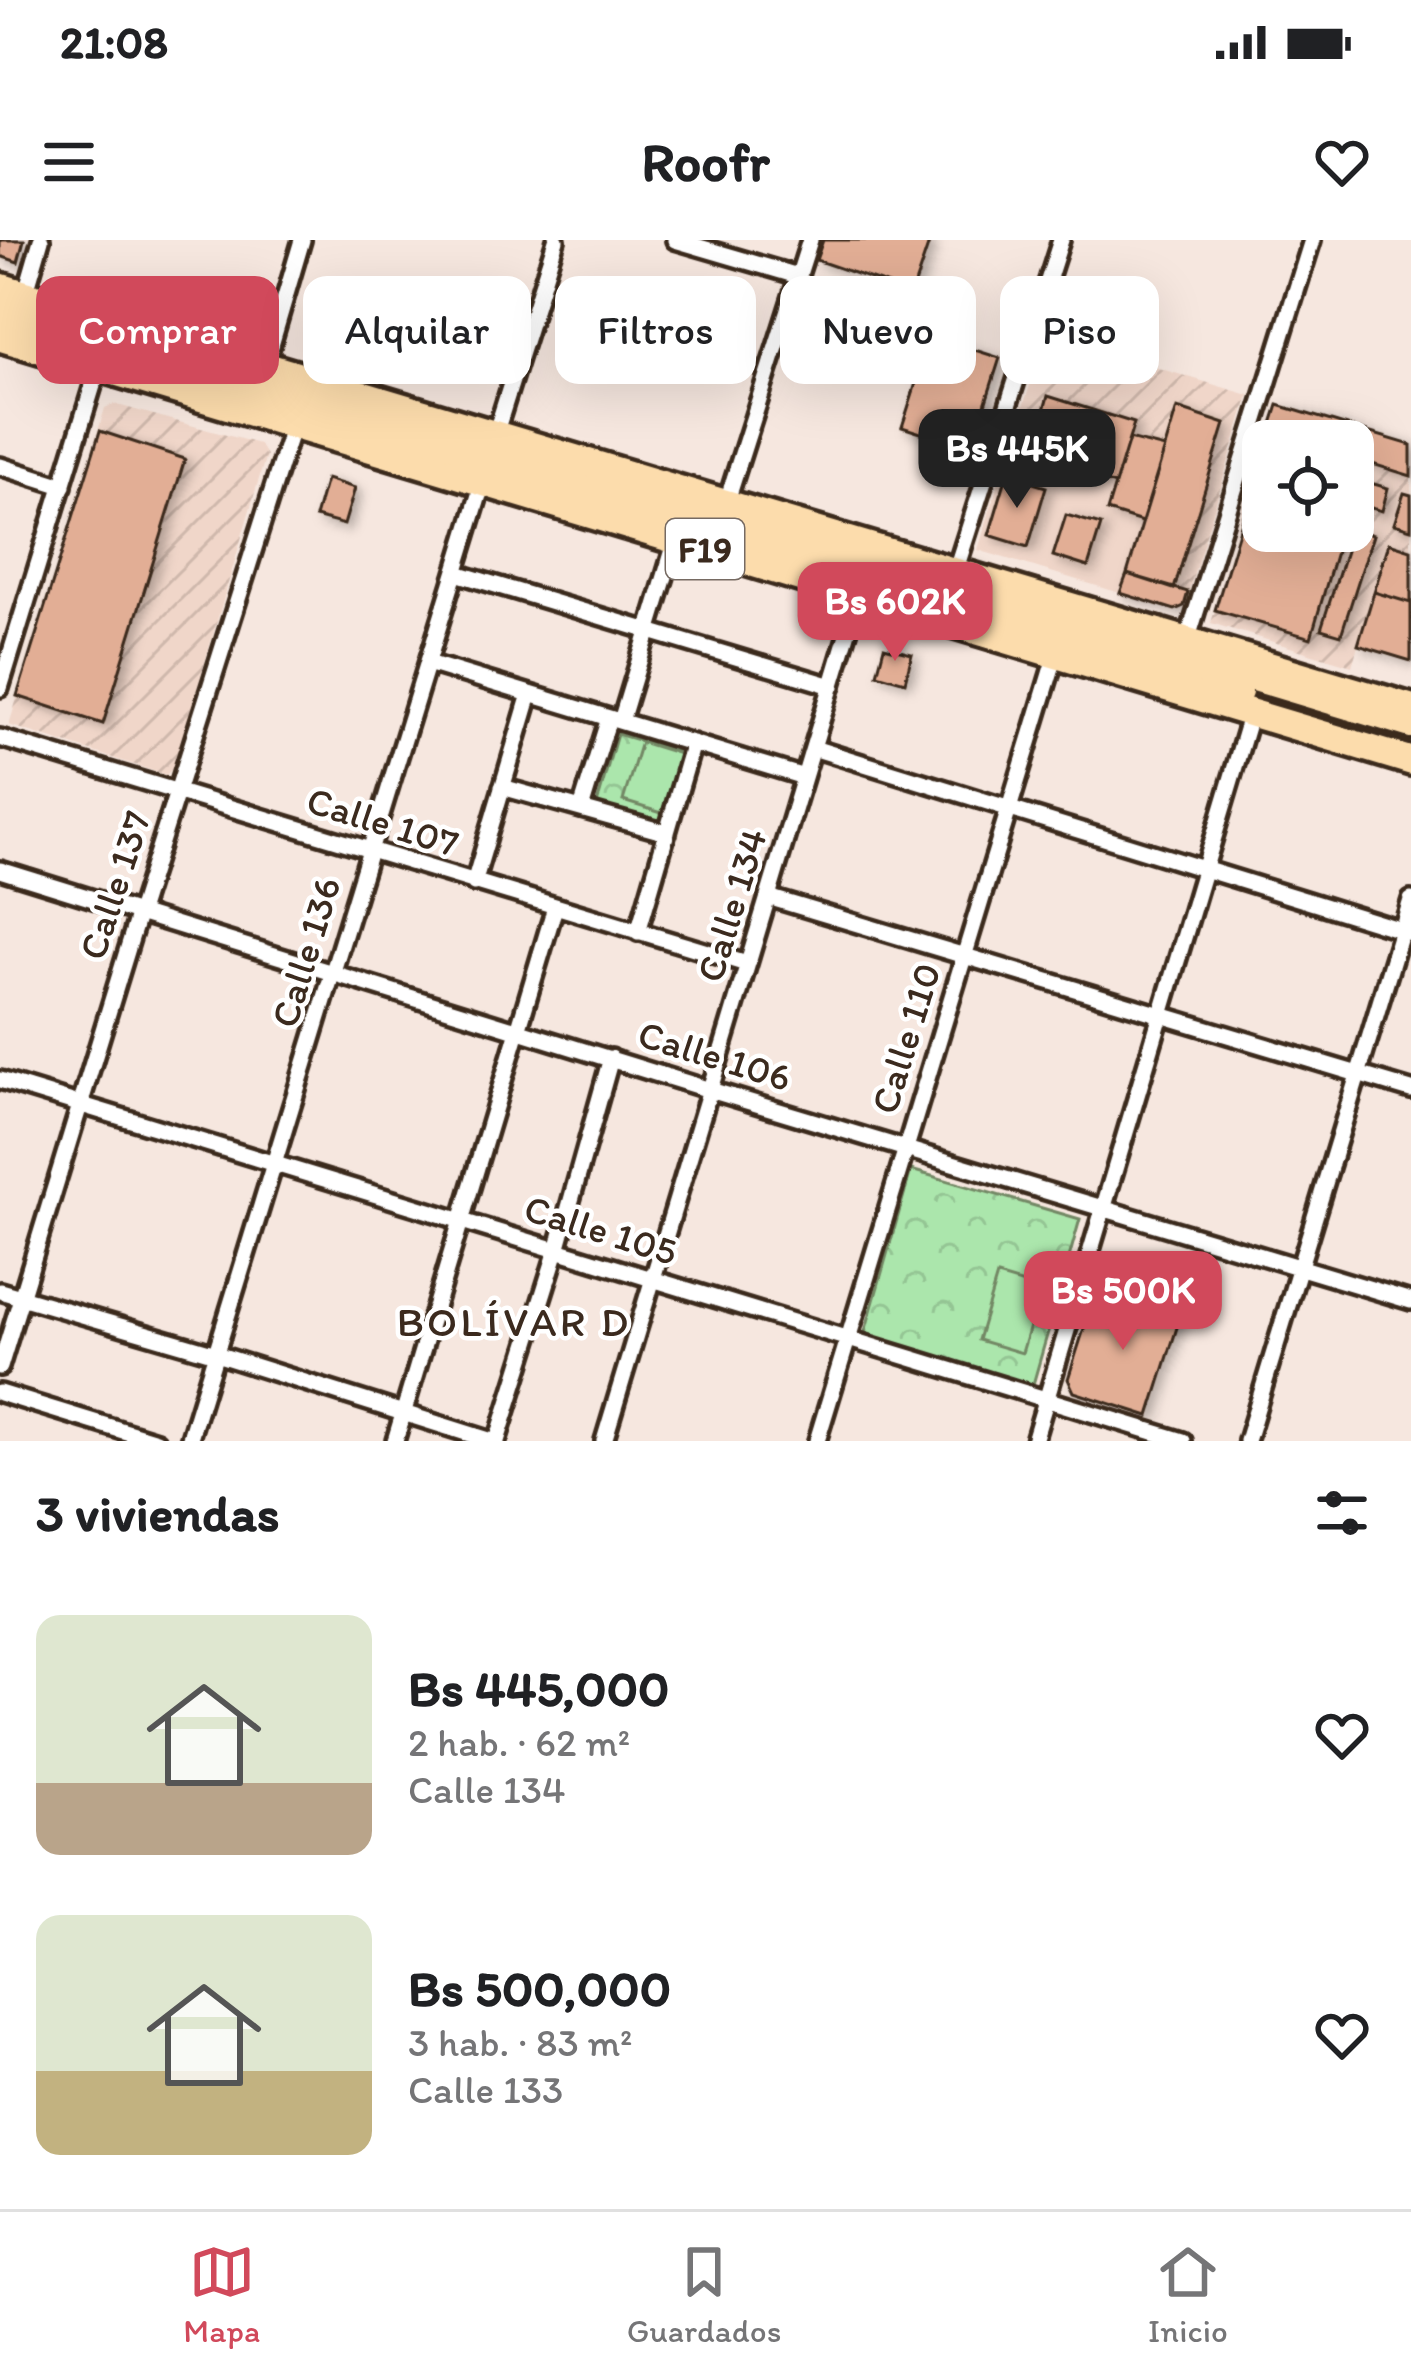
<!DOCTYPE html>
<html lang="es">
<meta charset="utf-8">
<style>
body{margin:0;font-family:Itim,sans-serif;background:#f2f2f2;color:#202124;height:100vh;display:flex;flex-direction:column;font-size:45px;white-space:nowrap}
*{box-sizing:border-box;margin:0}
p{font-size:39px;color:#757577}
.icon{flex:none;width:66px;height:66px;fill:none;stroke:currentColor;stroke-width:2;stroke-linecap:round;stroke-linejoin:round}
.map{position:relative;height:1201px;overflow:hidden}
.side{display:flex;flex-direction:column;background:#fff;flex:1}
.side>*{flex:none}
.hud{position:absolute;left:36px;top:36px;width:1341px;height:108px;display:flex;gap:24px}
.fabs{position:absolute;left:1242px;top:180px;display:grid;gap:24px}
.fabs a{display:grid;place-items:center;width:132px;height:132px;border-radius:24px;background:#fff;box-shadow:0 12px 48px #0002;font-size:60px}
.price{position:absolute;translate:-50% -102px;padding:0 27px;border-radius:24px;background:#d1495b;color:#fff;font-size:39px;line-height:78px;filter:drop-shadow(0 3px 6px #0008)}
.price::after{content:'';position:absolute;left:50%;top:72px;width:36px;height:27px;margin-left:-18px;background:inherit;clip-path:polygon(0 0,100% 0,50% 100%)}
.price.selected{background:#222;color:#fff}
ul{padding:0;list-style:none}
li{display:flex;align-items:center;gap:36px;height:300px;padding:0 36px}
li span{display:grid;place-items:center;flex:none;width:336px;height:240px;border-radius:24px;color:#555}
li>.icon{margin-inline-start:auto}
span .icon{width:144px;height:144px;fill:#fffc;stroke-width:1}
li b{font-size:51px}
h2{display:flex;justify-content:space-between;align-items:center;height:144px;padding:0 36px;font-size:51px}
.chip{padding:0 42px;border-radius:24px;background:#fff;box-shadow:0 12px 48px #0002;font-size:42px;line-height:108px}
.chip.selected{background:#d1495b;color:#fff}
.status{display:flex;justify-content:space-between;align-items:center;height:84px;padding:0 60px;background:#fff;direction:ltr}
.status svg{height:33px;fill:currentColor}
header{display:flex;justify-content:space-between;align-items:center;height:156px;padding:0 36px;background:#fff;font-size:54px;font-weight:700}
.tabs{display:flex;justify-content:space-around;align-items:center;height:168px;border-top:3px solid #e0e0e0;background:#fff;font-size:33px;color:#757577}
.tabs a{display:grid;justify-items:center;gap:6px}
.tabs .selected{color:#d1495b}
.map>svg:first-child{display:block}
</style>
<div class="status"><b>21:08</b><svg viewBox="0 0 49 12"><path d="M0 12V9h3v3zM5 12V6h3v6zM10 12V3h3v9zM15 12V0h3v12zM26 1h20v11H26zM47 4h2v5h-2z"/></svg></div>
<header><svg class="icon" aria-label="menu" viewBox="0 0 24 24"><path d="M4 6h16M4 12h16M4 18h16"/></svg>Roofr<svg class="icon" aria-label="heart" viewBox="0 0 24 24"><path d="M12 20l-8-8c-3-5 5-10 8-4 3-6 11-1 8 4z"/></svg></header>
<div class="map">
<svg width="1411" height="1201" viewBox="0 0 1411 1201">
<defs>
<pattern id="industrial-furrows" width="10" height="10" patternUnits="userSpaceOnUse" patternTransform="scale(3)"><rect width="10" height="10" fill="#f0d6c9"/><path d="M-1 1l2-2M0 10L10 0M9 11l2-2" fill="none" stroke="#cfb8ac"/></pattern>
<pattern id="park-crowns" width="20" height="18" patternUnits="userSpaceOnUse" patternTransform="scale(3)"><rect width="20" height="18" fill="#abe6ac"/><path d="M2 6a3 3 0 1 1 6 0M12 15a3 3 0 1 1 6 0" fill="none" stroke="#94c594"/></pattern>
<filter id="shadow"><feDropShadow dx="6" dy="4" stdDeviation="6" flood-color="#0004"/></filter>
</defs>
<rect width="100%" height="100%" fill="#f6e7df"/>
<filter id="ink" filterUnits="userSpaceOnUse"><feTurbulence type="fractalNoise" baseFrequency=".00833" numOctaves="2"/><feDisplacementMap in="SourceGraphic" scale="24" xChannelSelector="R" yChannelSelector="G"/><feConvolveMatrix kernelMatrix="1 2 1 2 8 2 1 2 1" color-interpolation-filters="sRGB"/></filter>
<g filter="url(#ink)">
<!-- built -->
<path fill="#f0d6c9" d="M1008 211 1115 245 1142 282 1120 353 978 310Z"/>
<!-- industrial -->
<path fill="url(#industrial-furrows)" d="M1047 95 1249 155 1184 366 1175 370 1120 353 1142 283 1107 271 1114 245 1008 211Z
M114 164 259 204 266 215 174 527 166 535 9 485 105 168Z
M1278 165 1411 205V421L1358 406 1352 426 1211 383 1263 213V291H1353V201H1267Z"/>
<!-- park -->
<path fill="url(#park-crowns)" stroke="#738865" stroke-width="3" d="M617 494 684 513 664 586 596 567Z
M911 930 1080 979 1032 1148 863 1099Z"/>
<!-- garden -->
<path fill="#abe6ac" stroke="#738865" stroke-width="3" d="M641 502 680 514 662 573 623 561Z
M997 1036 1041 1049 1022 1113 978 1100Z"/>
<!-- building -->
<path fill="#e2ae95" stroke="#3b2a1e" stroke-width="3" filter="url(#shadow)" d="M0 0H24L18 22 0 16Z
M823 0H930L912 53 816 20Z
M931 96 1000 118 971 209 902 187Z
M1048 156 1134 183 1115 245 1030 219Z
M1278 165 1411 205V236L1353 218V201H1295L1269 193Z
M1177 168 1225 184 1174 349 1127 334Z
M100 191 185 219 103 484 17 456Z
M1129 199 1165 208 1142 282 1107 271Z
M1263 213V291H1342L1311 398 1215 370Z
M1007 235 1046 247 1028 307 989 295Z
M1353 238 1388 248 1382 271 1353 263Z
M326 239 355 248 344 285 315 277Z
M1404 253 1411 255V289L1394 284Z
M1066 275 1101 285 1088 327 1053 316Z
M1353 289 1373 295 1341 395 1321 389Z
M1389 303 1411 310V363L1374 352Z
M1127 334 1188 352 1184 366 1175 370 1120 353Z
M1374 352 1411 363V421L1358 405Z
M884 407 912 414 905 442 877 434Z
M1096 1051 1180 1078 1149 1176 1074 1152 1068 1139Z"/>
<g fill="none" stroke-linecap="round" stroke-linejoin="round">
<defs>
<path id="street" d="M675 0 798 36
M25 55 41 0
M265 126 302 0
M495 195 556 0
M0 226 63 246
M726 264 810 0
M955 332 1061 0
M456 333 832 446
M1187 401 1312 0
M428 423 804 537
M0 448 99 126
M621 481 676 300
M0 498C250 572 498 651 747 724
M813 508 1411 693
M502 547 667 593
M581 569 609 478
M0 630 710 850 1411 1061
M474 643 530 454
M768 657 1411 850
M638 692 693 503
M0 840 1183 1201
M0 1051 216 1114 492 1201
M0 1127 139 672 293 185
M0 1153 156 1201
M189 1201 483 242
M395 1201 555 667
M497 1201 557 1010 611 818
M604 1201 859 355
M817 1201 1056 414
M1034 1201 1251 473
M1247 1201 1411 660"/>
<path id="primary" d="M0 63 1411 486
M0 83 1240 452"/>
<path id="highway" d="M0 47 1411 468
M0 97 1411 521"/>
</defs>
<!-- street casing -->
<use href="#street" stroke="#3b2a1e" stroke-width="24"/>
<!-- primary casing -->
<use href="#primary" stroke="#3b2a1e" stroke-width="33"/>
<!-- highway casing -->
<use href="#highway" stroke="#3b2a1e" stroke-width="36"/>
<!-- street -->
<use href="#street" stroke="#fff" stroke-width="15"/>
<!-- primary -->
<use href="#primary" stroke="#fcdcac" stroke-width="24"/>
<!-- highway -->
<use href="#highway" stroke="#fcdcac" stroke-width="27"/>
</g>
</g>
<g text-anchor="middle" stroke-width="9" stroke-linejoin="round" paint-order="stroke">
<!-- shield labels -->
<rect fill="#fff" stroke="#766a62" stroke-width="3" x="666" y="279" width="78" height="60" rx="9"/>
<g font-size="36" font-weight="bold" fill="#3b2a1e">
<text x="705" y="322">F19</text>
</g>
<!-- street labels -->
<g font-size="39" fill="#3b2a1e" stroke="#fff">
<text transform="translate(383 581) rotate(17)" y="14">Calle 107</text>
<text transform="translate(114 645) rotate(-72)" y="14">Calle 137</text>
<text transform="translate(731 665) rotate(-73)" y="14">Calle 134</text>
<text transform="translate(305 712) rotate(-73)" y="14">Calle 136</text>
<text transform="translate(905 798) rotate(-73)" y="14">Calle 110</text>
<text transform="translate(715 815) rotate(17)" y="14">Calle 106</text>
<text transform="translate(601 989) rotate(17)" y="14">Calle 105</text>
</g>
<!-- neighbourhood labels -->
<g font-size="42" letter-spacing="3" fill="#3b2a1e" stroke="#fff">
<text x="514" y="1096">BOLÍVAR D</text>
</g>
</g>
</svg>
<div class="fabs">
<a><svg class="icon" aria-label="locate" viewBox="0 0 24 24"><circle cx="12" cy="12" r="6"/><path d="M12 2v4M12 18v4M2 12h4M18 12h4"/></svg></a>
</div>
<b class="price selected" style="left:1017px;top:271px">Bs 445K</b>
<b class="price" style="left:895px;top:424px">Bs 602K</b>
<b class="price" style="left:1123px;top:1113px">Bs 500K</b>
<div class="hud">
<a class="chip selected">Comprar</a>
<a class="chip">Alquilar</a>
<a class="chip">Filtros</a>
<a class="chip">Nuevo</a>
<a class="chip">Piso</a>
</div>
</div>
<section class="side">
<h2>3 viviendas<svg class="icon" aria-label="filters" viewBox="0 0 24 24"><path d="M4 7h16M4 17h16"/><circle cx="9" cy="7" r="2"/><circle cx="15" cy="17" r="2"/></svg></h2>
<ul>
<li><span style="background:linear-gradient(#dfe7d0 70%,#b9a48a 0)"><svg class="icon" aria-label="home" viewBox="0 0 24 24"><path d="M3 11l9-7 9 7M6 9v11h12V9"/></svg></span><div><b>Bs 445,000</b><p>2 hab. · 62 m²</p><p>Calle 134</p></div><svg class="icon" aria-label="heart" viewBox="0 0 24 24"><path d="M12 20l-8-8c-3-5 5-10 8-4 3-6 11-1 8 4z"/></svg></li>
<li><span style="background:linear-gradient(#dfe7d0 65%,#c2b280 0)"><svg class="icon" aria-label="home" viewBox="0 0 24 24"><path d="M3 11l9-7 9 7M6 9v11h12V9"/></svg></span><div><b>Bs 500,000</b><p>3 hab. · 83 m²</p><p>Calle 133</p></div><svg class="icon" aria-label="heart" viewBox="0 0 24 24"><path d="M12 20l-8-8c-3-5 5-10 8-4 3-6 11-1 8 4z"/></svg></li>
</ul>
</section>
<nav class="tabs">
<a class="selected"><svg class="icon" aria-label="map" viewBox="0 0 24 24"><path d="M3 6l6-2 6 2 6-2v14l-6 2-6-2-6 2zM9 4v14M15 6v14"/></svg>Mapa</a>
<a><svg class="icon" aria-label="saved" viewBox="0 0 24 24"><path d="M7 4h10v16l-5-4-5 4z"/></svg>Guardados</a>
<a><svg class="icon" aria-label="home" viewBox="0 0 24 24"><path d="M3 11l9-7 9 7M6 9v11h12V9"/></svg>Inicio</a>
</nav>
